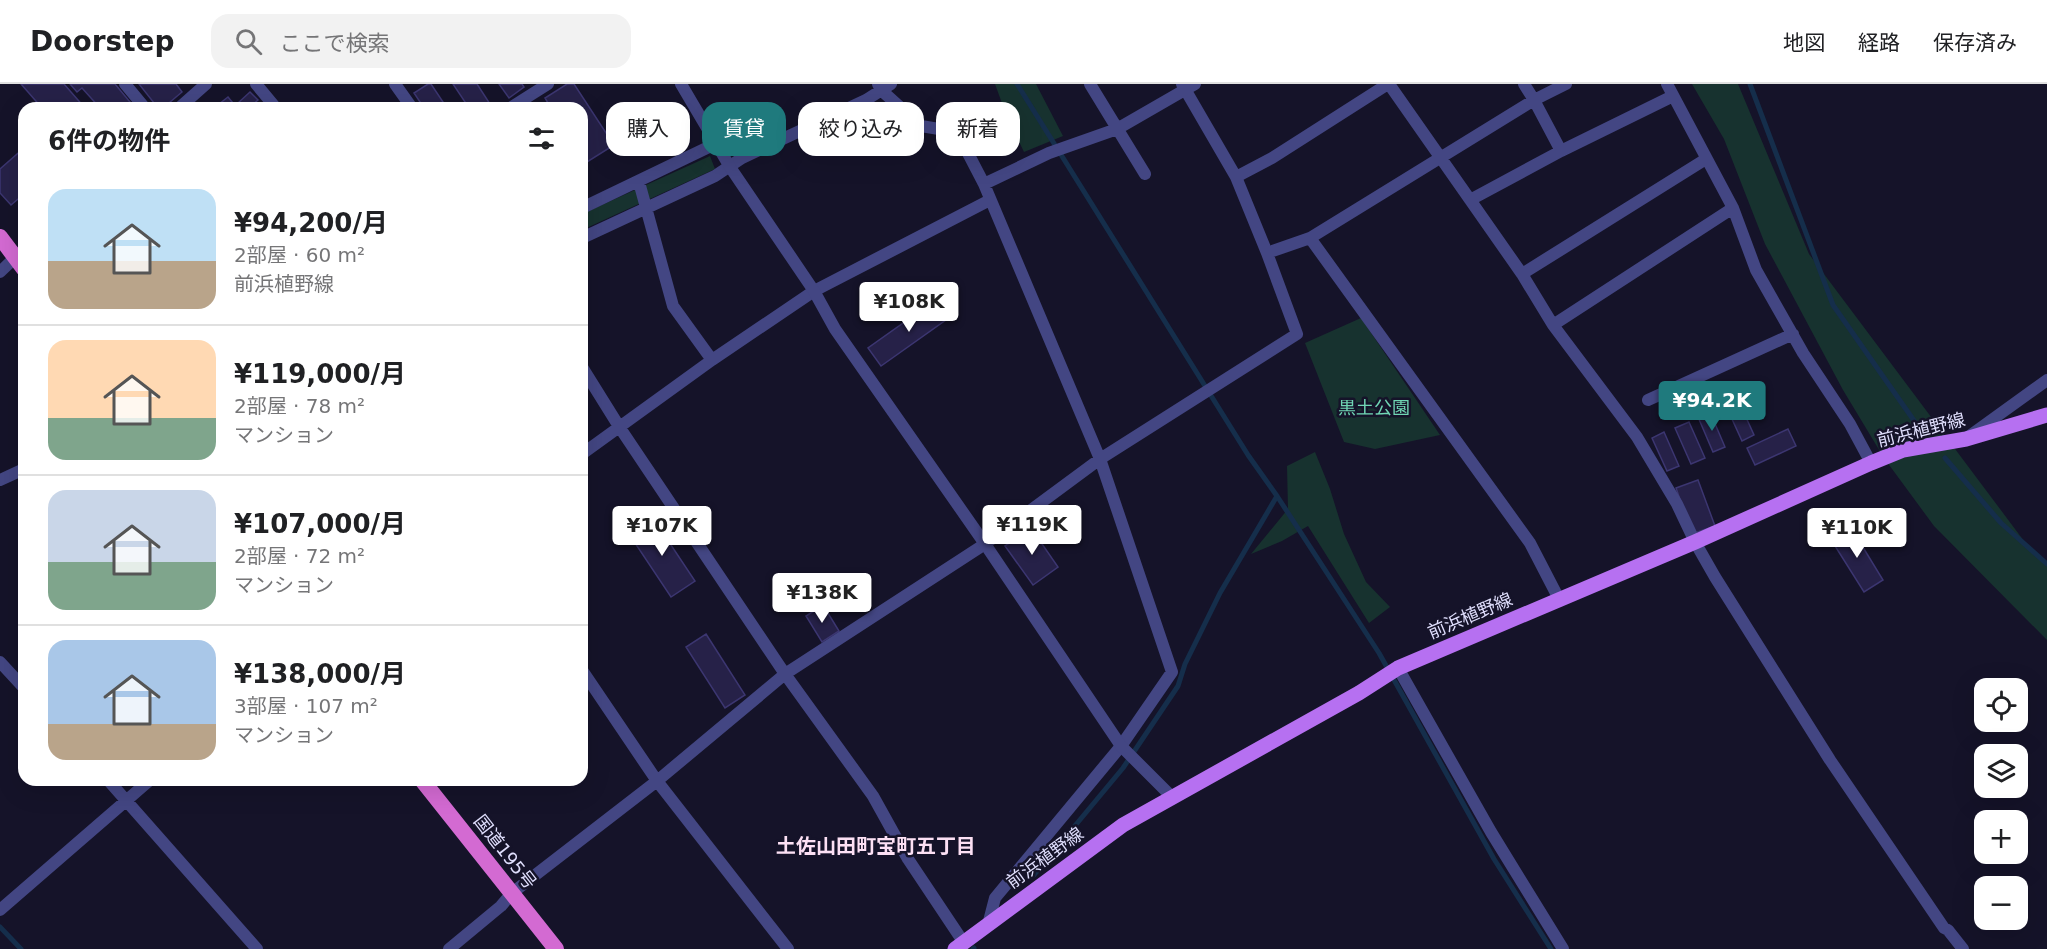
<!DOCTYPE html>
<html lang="ja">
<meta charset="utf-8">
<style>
body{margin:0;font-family:"DejaVu Sans","Noto Sans JP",sans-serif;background:#f2f2f2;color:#202124;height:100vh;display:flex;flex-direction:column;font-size:22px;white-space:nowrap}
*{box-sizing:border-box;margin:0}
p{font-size:20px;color:#757577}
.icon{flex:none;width:33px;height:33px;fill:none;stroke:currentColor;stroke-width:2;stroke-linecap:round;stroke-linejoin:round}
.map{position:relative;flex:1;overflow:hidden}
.sheet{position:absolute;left:18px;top:18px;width:570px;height:684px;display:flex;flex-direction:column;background:#fff;border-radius:18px;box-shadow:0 6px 24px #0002}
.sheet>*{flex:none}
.guide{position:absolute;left:606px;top:18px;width:570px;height:54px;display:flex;gap:12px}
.buttons{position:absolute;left:1974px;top:594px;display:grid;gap:12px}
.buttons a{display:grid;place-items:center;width:54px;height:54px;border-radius:12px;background:#fff;box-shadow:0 6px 24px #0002;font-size:30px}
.price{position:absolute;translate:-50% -51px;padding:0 14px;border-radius:6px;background:#fff;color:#222;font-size:20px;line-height:39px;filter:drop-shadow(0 2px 3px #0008)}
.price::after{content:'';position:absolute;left:50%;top:36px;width:18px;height:14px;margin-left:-9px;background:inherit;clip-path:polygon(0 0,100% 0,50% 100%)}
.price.active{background:#1f7a7d;color:#fff}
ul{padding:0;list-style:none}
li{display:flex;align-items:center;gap:18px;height:150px;padding:0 30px}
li+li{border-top:2px solid #e0e0e0}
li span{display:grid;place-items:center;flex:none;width:168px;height:120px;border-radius:18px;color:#555}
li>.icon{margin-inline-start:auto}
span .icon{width:72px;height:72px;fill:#fffc;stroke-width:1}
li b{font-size:26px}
h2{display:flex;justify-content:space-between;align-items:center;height:72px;padding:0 30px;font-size:26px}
.pill{padding:0 21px;border-radius:18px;background:#fff;box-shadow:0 6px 24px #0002;font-size:21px;line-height:54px}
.pill.active{background:#1f7a7d;color:#fff}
header{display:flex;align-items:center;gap:36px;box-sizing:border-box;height:84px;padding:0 30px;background:#fff;border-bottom:2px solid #e0e0e0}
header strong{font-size:28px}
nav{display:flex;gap:33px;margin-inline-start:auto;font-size:21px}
.search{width:420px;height:54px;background:#f2f2f2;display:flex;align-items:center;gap:15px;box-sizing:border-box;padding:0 21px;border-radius:18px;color:#757577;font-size:22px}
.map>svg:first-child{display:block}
</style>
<header>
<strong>Doorstep</strong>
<div class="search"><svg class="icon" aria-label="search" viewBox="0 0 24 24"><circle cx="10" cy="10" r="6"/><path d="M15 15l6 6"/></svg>ここで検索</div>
<nav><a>地図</a><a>経路</a><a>保存済み</a></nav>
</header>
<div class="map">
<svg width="2047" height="865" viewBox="0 0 2047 865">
<rect width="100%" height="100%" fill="#151329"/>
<!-- green -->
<path fill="#17322f" d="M995 0H1036L1063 52 1024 68 1007 33Z
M1692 0H1738L1809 170 2033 469 2047 482V556L1934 442 1884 374 1843 306 1765 160 1724 55Z
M710 72 715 85 582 146V130Z
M1361 234 1440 351 1375 365 1344 358 1305 259Z
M1315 368 1330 405 1344 450 1366 498 1390 523 1369 539 1308 442 1282 457 1251 470 1288 425 1287 382Z"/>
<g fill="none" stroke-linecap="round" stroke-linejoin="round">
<!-- stream -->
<path stroke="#152e4b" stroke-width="5" d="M1017 0 1248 371 1277 412 1379 569 1494 775 1551 865
M1750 0 1833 221 1922 348
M1945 374 2001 439 2047 480
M1034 791 1123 684 1178 602 1185 580 1220 509 1277 412
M0 843 21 865
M973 865 974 864"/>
</g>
<!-- building -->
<path fill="#262148" stroke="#3c3671" stroke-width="1.5" d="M21 0H64L85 24H42Z
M70 0H115L135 24H100L82 4 77 8Z
M139 0H176L182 8 163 24H158Z
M428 0H431L447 24H424L414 9Z
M453 0H477L492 23 469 24Z
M499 0H522L524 3 509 14Z
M567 0H574L614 61 587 78 582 71V24H551L545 14Z
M250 8 258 16 249 24H242L238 19Z
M228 13 237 24H214Z
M24 64V110L11 121 0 109V85Z
M937 215 950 233 881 282 868 264Z
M1739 318 1754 351 1742 357 1727 324Z
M1710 328 1725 363 1713 368 1698 333Z
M1689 338 1705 374 1691 380 1675 344Z
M1788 345 1796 362 1755 381 1747 364Z
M1664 348 1679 382 1667 387 1652 354Z
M1698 396 1715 442 1692 450 1676 404Z
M653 434 695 497 671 513 629 450Z
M1850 442 1883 496 1864 508 1830 454Z
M1031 444 1058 483 1033 501 1005 462Z
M823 521 839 547 822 558 806 532Z
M706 550 745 611 725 624 686 563Z"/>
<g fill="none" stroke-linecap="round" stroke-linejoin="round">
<!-- minor -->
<path stroke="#434683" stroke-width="12" d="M125 0 145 24
M256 0 276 24
M395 0 412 24
M878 0 881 6 921 42 957 48 984 100 1100 375 1172 588 1121 662 995 814 988 841
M1090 0 1145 90
M1182 0 1236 93 1267 169 1310 154 1534 16 1566 0
M1389 0 1522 190 1553 241 1637 353 1677 420 1695 458 1715 493 1830 676 1944 844 1948 846 1963 865
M1524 0 1534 16 1561 67
M1667 0 1733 124 1756 186 1803 269 1850 340 1871 379
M179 24 206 0
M510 24 548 0
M1236 93 1272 74 1388 0
M639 98 673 222 712 276
M984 100 1049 69 1117 45 1195 0
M1470 116 1561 67 1673 12
M582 124 715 60
M582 154 715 92 742 74 866 16 891 0
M1310 154 1530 459 1559 515
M0 188 24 165
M1522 190 1706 75
M1553 241 1733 124
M582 283 620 344 785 590 873 712 908 775 964 859
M1648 316 1793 250
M1968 353 2047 296
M582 370 712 276 814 207 990 116
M0 396 24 385
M0 578 24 604
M1398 584 1491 748 1563 865
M582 586 657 697 788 865
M108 696 257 865
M0 826 150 696
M449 865 501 822 512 809 657 697 785 590 985 460 1100 375 1297 250 1267 169"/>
<!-- tertiary -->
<path stroke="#434683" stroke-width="12" d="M681 0 730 83 814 207 835 245 985 460 1121 662 1172 713"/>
<!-- primary -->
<path stroke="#b670f1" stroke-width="15" d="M955 865 1123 741 1359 609 1398 584 1695 458 1871 379 1903 366 1966 355 2047 331"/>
<!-- trunk -->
<path stroke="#d36ad2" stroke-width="16" d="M0 153 24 185
M422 696 556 865"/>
</g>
<g text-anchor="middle" stroke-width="5" stroke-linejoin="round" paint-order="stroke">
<!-- park labels -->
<g font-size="18" fill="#70d6b4" stroke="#151329">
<text x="1374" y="330">黒土公園</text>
</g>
<!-- street labels -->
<g font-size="18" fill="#dfdefc" stroke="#151329">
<text transform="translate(1921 346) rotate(-14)" y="6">前浜植野線</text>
<text transform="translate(1470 532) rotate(-23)" y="6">前浜植野線</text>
<text transform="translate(505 768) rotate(52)" y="6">国道195号</text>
<text transform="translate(1045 774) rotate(-36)" y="6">前浜植野線</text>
</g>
<!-- neighbourhood labels -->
<g font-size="20" font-weight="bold" fill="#fce0f4" stroke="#151329">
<text x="876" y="769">土佐山田町宝町五丁目</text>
</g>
</g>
</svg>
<div class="buttons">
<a><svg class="icon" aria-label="locate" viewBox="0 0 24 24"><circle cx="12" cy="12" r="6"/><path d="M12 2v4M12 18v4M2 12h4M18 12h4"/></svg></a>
<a><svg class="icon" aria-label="layers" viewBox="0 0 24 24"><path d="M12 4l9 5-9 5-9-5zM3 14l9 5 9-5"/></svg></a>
<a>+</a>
<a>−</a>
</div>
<b class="price" style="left:909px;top:249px">¥108K</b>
<b class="price active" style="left:1712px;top:348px">¥94.2K</b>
<b class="price" style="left:1032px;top:472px">¥119K</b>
<b class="price" style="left:662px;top:473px">¥107K</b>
<b class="price" style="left:1857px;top:475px">¥110K</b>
<b class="price" style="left:822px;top:540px">¥138K</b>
<div class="guide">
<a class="pill">購入</a>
<a class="pill active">賃貸</a>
<a class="pill">絞り込み</a>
<a class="pill">新着</a>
</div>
<section class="sheet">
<h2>6件の物件<svg class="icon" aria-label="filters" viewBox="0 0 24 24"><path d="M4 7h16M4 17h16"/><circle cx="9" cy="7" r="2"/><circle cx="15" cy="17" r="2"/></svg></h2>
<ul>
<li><span style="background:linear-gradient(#bfe0f5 60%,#b9a48a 0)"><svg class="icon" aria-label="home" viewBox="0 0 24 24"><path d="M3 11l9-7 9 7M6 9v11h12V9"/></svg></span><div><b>¥94,200/月</b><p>2部屋 · 60 m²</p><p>前浜植野線</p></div></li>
<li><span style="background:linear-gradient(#ffd9b3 65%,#7fa58c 0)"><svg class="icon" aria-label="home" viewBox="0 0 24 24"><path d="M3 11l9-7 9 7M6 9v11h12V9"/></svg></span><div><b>¥119,000/月</b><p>2部屋 · 78 m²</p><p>マンション</p></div></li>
<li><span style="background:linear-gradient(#c9d6e8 60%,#7fa58c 0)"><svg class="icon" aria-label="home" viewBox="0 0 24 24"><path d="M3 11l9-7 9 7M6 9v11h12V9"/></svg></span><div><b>¥107,000/月</b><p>2部屋 · 72 m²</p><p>マンション</p></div></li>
<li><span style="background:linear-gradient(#a9c7e8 70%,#b9a48a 0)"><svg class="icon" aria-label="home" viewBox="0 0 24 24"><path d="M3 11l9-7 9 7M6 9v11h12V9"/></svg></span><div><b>¥138,000/月</b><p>3部屋 · 107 m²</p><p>マンション</p></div></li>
</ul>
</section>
</div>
